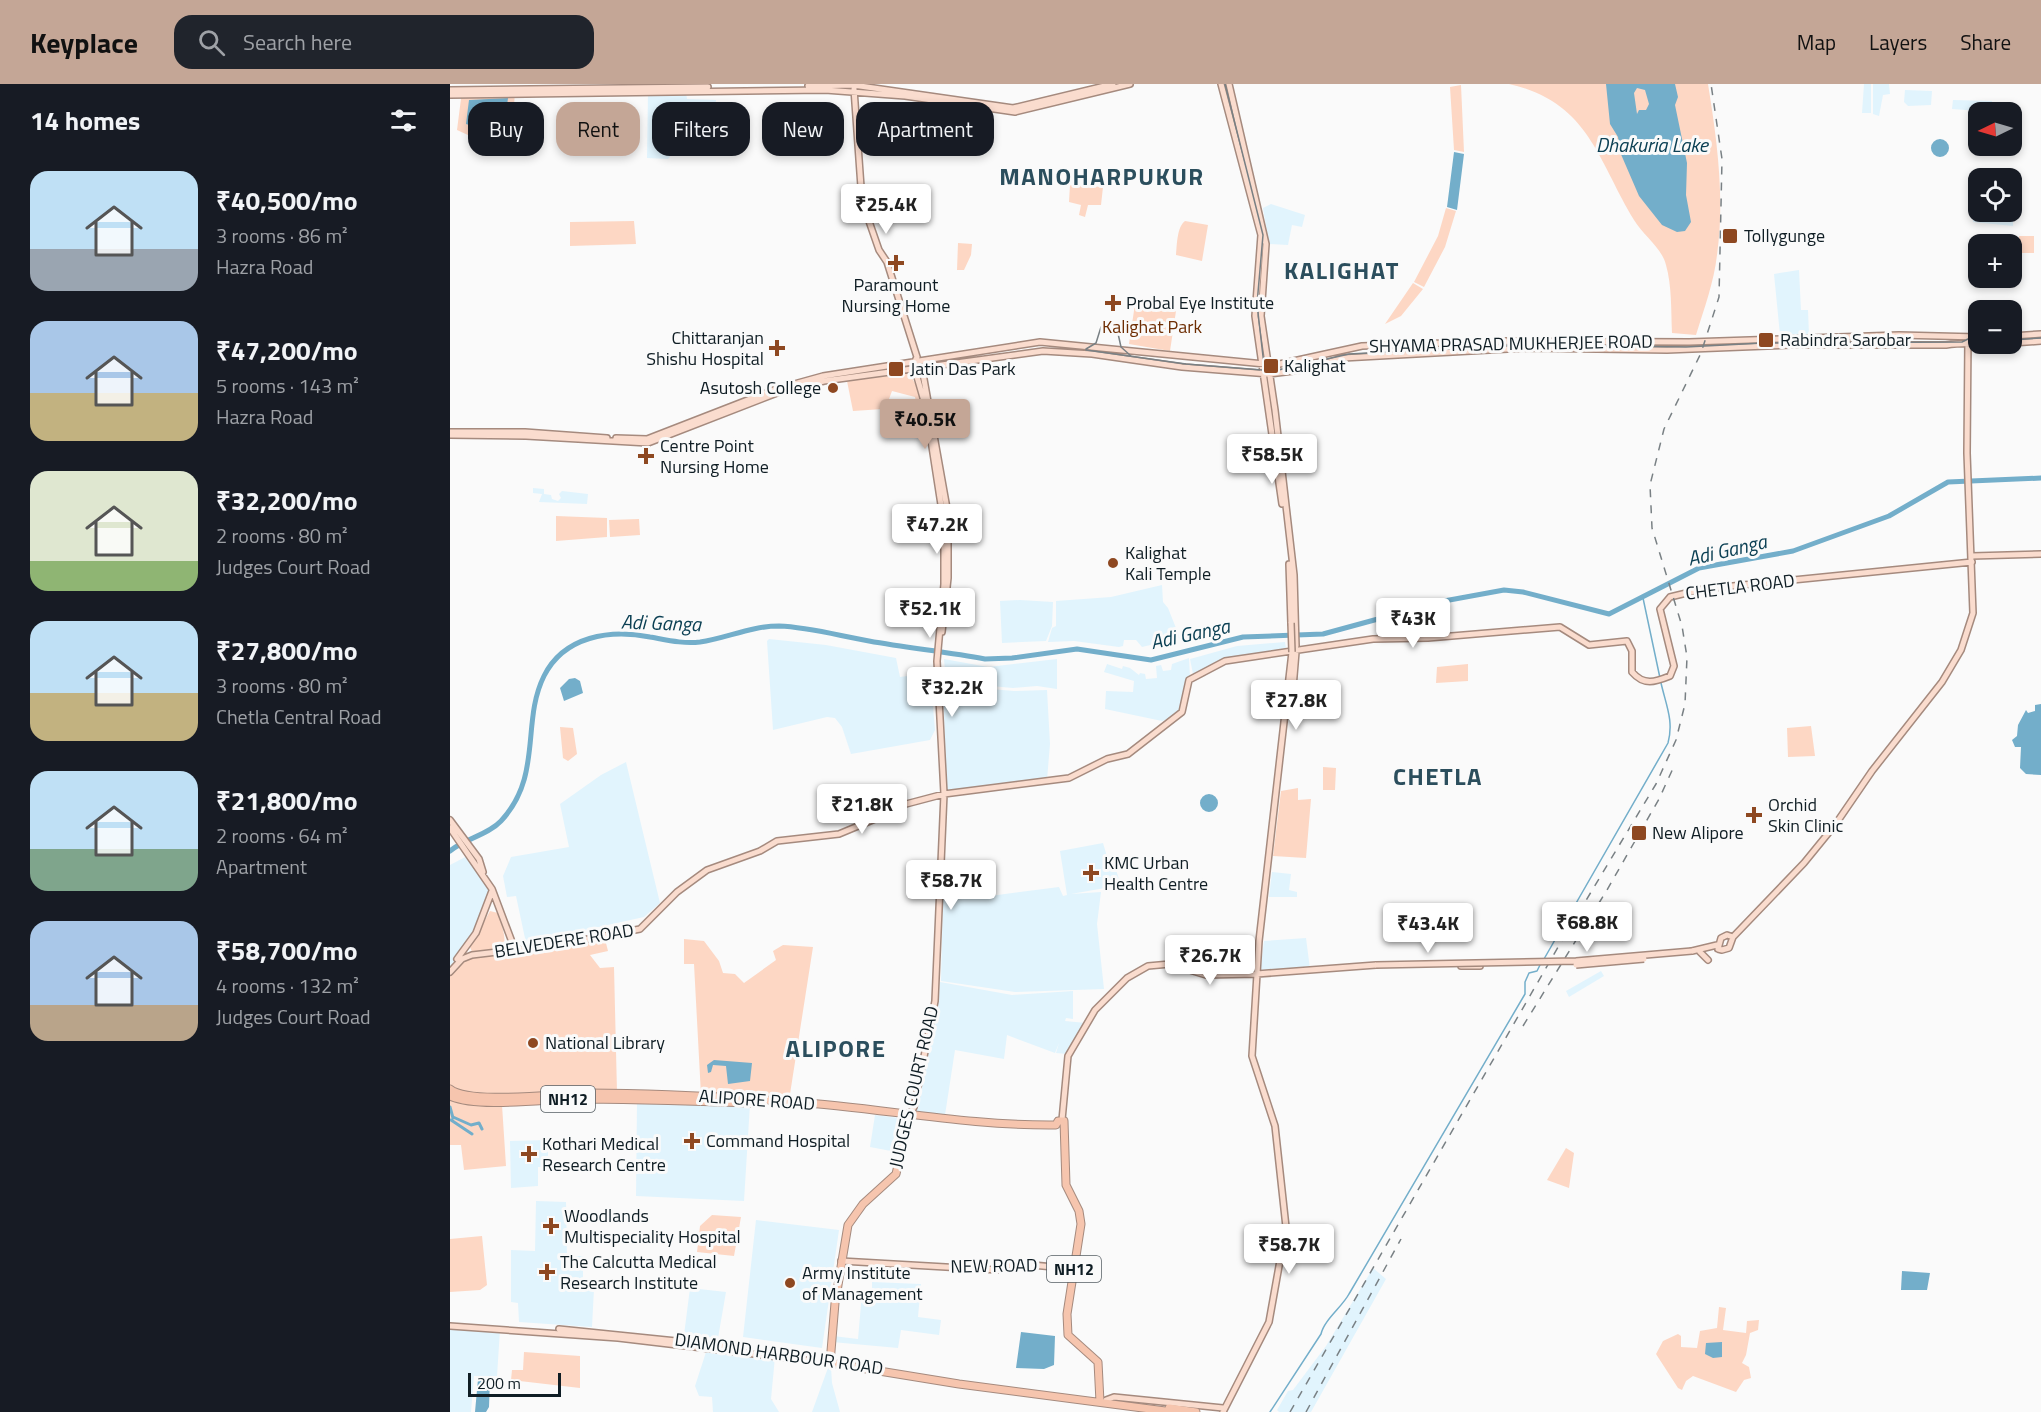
<!DOCTYPE html>
<meta charset="utf-8">
<style>
body{margin:0;font-family:"Titillium Web",sans-serif;background:#20242c;color:#f1f3f6;height:100vh;display:flex;flex-direction:column;font-size:22px;white-space:nowrap}
*{box-sizing:border-box;margin:0}
p{font-size:20px;color:#9ea1a6}
.icon{flex:none;width:33px;height:33px;fill:none;stroke:currentColor;stroke-width:2;stroke-linecap:round;stroke-linejoin:round}
.map{position:relative;flex:1;overflow:hidden}
.details{display:flex;flex-direction:column;background:#171b24;width:450px}
.details>*{flex:none}
.hud{position:absolute;left:18px;top:18px;width:570px;height:54px;display:flex;gap:12px}
.needle{width:39px;rotate:265deg}
.fabs{position:absolute;left:1518px;top:18px;display:grid;gap:12px}
.fabs a{display:grid;place-items:center;width:54px;height:54px;border-radius:12px;background:#171b24;box-shadow:0 3px 9px #0003;font-size:30px}
.scale{position:absolute;left:18px;bottom:15px;width:93px;box-sizing:border-box;padding-left:6px;border:3px solid #0f1d24;border-top:0;font-size:16px;line-height:21px;white-space:nowrap;color:#0f1d24;-webkit-text-stroke:4px #fafafa;paint-order:stroke}
.price{position:absolute;translate:-50% -51px;padding:0 14px;border-radius:6px;background:#fff;color:#222;font-size:20px;line-height:39px;filter:drop-shadow(0 2px 3px #0008)}
.price::after{content:'';position:absolute;left:50%;top:36px;width:18px;height:14px;margin-left:-9px;background:inherit;clip-path:polygon(0 0,100% 0,50% 100%)}
.price.selected{background:#c4a696;color:#111}
ul{padding:0;list-style:none}
li{display:flex;align-items:center;gap:18px;height:150px;padding:0 30px}
li span{display:grid;place-items:center;flex:none;width:168px;height:120px;border-radius:18px;color:#555}
li>.icon{margin-inline-start:auto}
span .icon{width:72px;height:72px;fill:#fffc;stroke-width:1}
li b{font-size:26px}
h2{display:flex;justify-content:space-between;align-items:center;height:72px;padding:0 30px;font-size:26px}
.chip{padding:0 21px;border-radius:18px;background:#171b24;box-shadow:0 3px 9px #0003;font-size:21px;line-height:54px}
.chip.selected{background:#c4a696;color:#111}
header{display:flex;align-items:center;gap:36px;box-sizing:border-box;height:84px;padding:0 30px;background:#c4a696;color:#111}
header strong{font-size:28px}
nav{display:flex;gap:33px;margin-inline-start:auto;font-size:21px}
.search{width:420px;height:54px;background:#20242c;display:flex;align-items:center;gap:15px;box-sizing:border-box;padding:0 21px;border-radius:18px;color:#9ea1a6;font-size:22px}
main{display:flex;flex:1;min-height:0}
.map>svg:first-child{display:block}
</style>
<header>
<strong>Keyplace</strong>
<div class="search"><svg class="icon" aria-label="search" viewBox="0 0 24 24"><circle cx="10" cy="10" r="6"/><path d="M15 15l6 6"/></svg>Search here</div>
<nav><a>Map</a><a>Layers</a><a>Share</a></nav>
</header>
<main>
<section class="details">
<h2>14 homes<svg class="icon" aria-label="filters" viewBox="0 0 24 24"><path d="M4 7h16M4 17h16"/><circle cx="9" cy="7" r="2"/><circle cx="15" cy="17" r="2"/></svg></h2>
<ul>
<li><span style="background:linear-gradient(#bfe0f5 65%,#9aa5b1 0)"><svg class="icon" aria-label="home" viewBox="0 0 24 24"><path d="M3 11l9-7 9 7M6 9v11h12V9"/></svg></span><div><b>₹40,500/mo</b><p>3 rooms · 86 m²</p><p>Hazra Road</p></div></li>
<li><span style="background:linear-gradient(#a9c7e8 60%,#c2b280 0)"><svg class="icon" aria-label="home" viewBox="0 0 24 24"><path d="M3 11l9-7 9 7M6 9v11h12V9"/></svg></span><div><b>₹47,200/mo</b><p>5 rooms · 143 m²</p><p>Hazra Road</p></div></li>
<li><span style="background:linear-gradient(#dfe7d0 75%,#8fb573 0)"><svg class="icon" aria-label="home" viewBox="0 0 24 24"><path d="M3 11l9-7 9 7M6 9v11h12V9"/></svg></span><div><b>₹32,200/mo</b><p>2 rooms · 80 m²</p><p>Judges Court Road</p></div></li>
<li><span style="background:linear-gradient(#bfe0f5 60%,#c2b280 0)"><svg class="icon" aria-label="home" viewBox="0 0 24 24"><path d="M3 11l9-7 9 7M6 9v11h12V9"/></svg></span><div><b>₹27,800/mo</b><p>3 rooms · 80 m²</p><p>Chetla Central Road</p></div></li>
<li><span style="background:linear-gradient(#bfe0f5 65%,#7fa58c 0)"><svg class="icon" aria-label="home" viewBox="0 0 24 24"><path d="M3 11l9-7 9 7M6 9v11h12V9"/></svg></span><div><b>₹21,800/mo</b><p>2 rooms · 64 m²</p><p>Apartment</p></div></li>
<li><span style="background:linear-gradient(#a9c7e8 70%,#b9a48a 0)"><svg class="icon" aria-label="home" viewBox="0 0 24 24"><path d="M3 11l9-7 9 7M6 9v11h12V9"/></svg></span><div><b>₹58,700/mo</b><p>4 rooms · 132 m²</p><p>Judges Court Road</p></div></li>
</ul>
</section>
<div class="map">
<svg width="1591" height="1328" viewBox="0 0 1591 1328">
<rect width="100%" height="100%" fill="#fafafa"/>
<!-- built -->
<path fill="#e1f4fd" d="M1414 0H1421V29H1412Z
M1423 0H1439L1440 10 1433 11 1429 32 1423 30Z
M1455 6 1482 7 1481 21 1458 22 1454 18Z
M236 8 237 15 266 16 262 69 222 70 218 75 197 74 198 9Z
M1503 16 1542 17 1543 28 1502 25Z
M1525 98H1528V128H1562L1563 125V142L1523 138Z
M821 120 855 131 852 143 842 141 838 161 819 160 813 124Z
M1349 186 1351 226H1358L1359 251H1330L1324 190Z
M83 404 94 405V410L101 411 102 415 108 417 111 414 109 410 112 407 138 410 137 420 89 418 92 410 83 409Z
M712 501 713 518 718 524 730 554 692 563 686 556H674L673 562 669 563 624 557 598 558 602 544 606 542V517L661 513Z
M570 516 603 518 602 542 596 557 552 559 550 517Z
M990 526 991 551 959 552 958 533Z
M319 555 376 561 446 574 450 593 480 589 485 646 480 656 401 670 392 643 385 634 377 633 323 646 317 557Z
M835 558 836 564 773 576 743 590 740 575 787 562Z
M739 574 740 593 736 596 730 627 720 635 712 637 655 625 656 607 683 608 684 597 654 588 657 580 672 585 673 582 680 584 689 591 690 589 695 590 696 595 707 594 706 582 711 581 713 587 721 586 722 580Z
M494 575 538 583 607 575V605L587 602 563 604 496 598Z
M493 601 564 607 597 606 600 660 597 696 497 708Z
M176 678 210 819 194 833 76 859 66 812 57 813 53 792 61 773 119 763 110 720 151 691Z
M653 759 658 776 665 783 669 795 655 804 621 810 651 808 647 840 654 905 565 908 491 897 493 811 540 812 609 803 613 812 617 811 610 767Z
M21 770 41 805 24 849 0 883V781Z
M822 788 841 790 839 806 847 808V813H819Z
M856 854 860 885 810 889 814 857Z
M1151 887 1154 892 1119 913 1116 907Z
M490 898 562 911 623 907V935L616 934 615 937 636 939 617 970 606 969 609 959 605 969 557 951 554 975 505 966 495 1031 462 1030 489 913Z
M187 1018 300 1020 294 1117 186 1112Z
M425 1031 448 1034 441 1067 420 1063Z
M98 1056V1083H88V1102L61 1104 60 1057Z
M86 1117 116 1118 117 1172H133V1204L144 1205 142 1243 69 1238 68 1219 61 1218V1166L85 1167Z
M306 1136 389 1146 372 1264 293 1253Z
M923 1184 936 1195 861 1328H829L827 1326 838 1307 843 1306 876 1262Z
M422 1198 471 1200 468 1233 491 1236 489 1251 451 1246 448 1264 382 1258 383 1252 408 1255 412 1209 422 1210Z
M240 1204 276 1208 268 1254 234 1251Z
M0 1244 50 1246 47 1292H24L21 1328H0Z
M257 1265 325 1273 321 1315 329 1328H263L262 1313 249 1312 245 1302Z
M379 1281 381 1283 382 1299 390 1328H362Z"/>
<!-- green -->
<path fill="#fdd7c4" d="M1059 0H1258C1267 56 1275 114 1267 171 1264 198 1254 225 1246 251L1222 249C1221 227 1222 202 1216 181 1212 164 1193 151 1184 136 1148 77 1139 18 1059 0Z
M1011 1 1014 68 1004 66 1000 3Z
M12 7 65 8 61 63 31 57 7 46Z
M620 101 653 103 651 121H638L635 133 629 131 631 121 619 118Z
M996 124 1006 127 995 163 974 203 964 198 988 152Z
M184 137 186 160 120 162V138Z
M735 137 758 141 752 177 726 171C727 160 727 143 735 137Z
M1569 152H1584V169H1569Z
M508 159 522 160 521 171 514 186H507Z
M963 199 973 205 951 232 935 240Z
M685 220 726 227 720 267 679 260Z
M459 289 470 308 473 322 467 323 465 313 442 307 439 315 432 318 433 325 403 327 397 297Z
M822 372 824 385 794 386 795 374Z
M106 432 157 434V453L106 457Z
M189 435 190 451 160 453 159 436Z
M1018 580V597L986 599 987 583Z
M1361 642 1365 672 1338 673 1337 644Z
M110 643 123 644 127 670 118 677 113 674Z
M873 683 886 684 885 706H873Z
M848 704V716L861 715 856 774 823 772 831 707Z
M40 827 48 829C58 860 61 871 22 868L20 863Z
M155 855 158 867 140 871 150 884 164 883 167 1008 42 1011 0 1005V889L13 875Z
M234 855 254 857 269 877 273 889 285 890 294 899 326 876 323 867 333 861 363 863 340 1010 335 1014 251 1011 244 880H234Z
M0 1014 52 1021 56 1082 14 1086 11 1061H0Z
M1116 1064 1124 1069 1119 1104 1097 1096Z
M262 1131 291 1133 284 1172 247 1168 250 1142Z
M32 1152 37 1201 30 1206 0 1208V1155Z
M1269 1223 1276 1224 1273 1246 1296 1249 1297 1237 1309 1236 1308 1246 1300 1249 1296 1271 1292 1279 1299 1283 1301 1294 1294 1296 1286 1308 1243 1292 1236 1297 1232 1306 1228 1304 1206 1270 1213 1257 1228 1250 1231 1252V1263L1247 1264 1250 1247 1267 1244Z
M74 1268 130 1272V1304L61 1296 62 1286H73Z"/>
<!-- water -->
<path fill="#73aeca" fill-rule="evenodd" d="M1156 0H1225L1228 13 1225 21 1237 79 1236 111 1241 138 1235 147 1227 148 1212 141 1189 112 1170 68 1168 53 1160 40ZM1187 4 1195 6 1199 20 1196 26H1189L1187 30 1184 9Z
M58 14 53 52 16 40 19 16Z
M1481 64a9 9 0 1 1 18 0a9 9 0 1 1-18 0Z
M1004 68 1014 70 1007 126 997 123Z
M125 594 130 597 133 609 114 617 110 604 119 595Z
M1591 620V691L1576 690 1570 684 1571 663H1565L1562 656 1567 652 1568 641 1576 626 1578 629 1585 627V621Z
M750 719a9 9 0 1 1 18 0a9 9 0 1 1-18 0Z
M264 976 302 979 300 997 278 1000 276 982 263 981 261 988 258 989 257 981Z
M1452 1187 1480 1189 1477 1206H1451Z
M571 1248 605 1252 604 1281 594 1285 566 1284Z
M1272 1258V1273L1263 1274 1255 1270 1256 1259Z
M36 1294 40 1295 39 1323 36 1328H25L28 1295Z"/>
<g fill="none" stroke-linecap="round" stroke-linejoin="round">
<!-- stream -->
<path stroke="#73aeca" stroke-width="1.5" d="M1193 514 1210 594
M1094 875 1218 659C1224 637 1216 621 1211 599
M820 1328 871 1250C874 1236 892 1223 899 1210L1075 910V898L1079 889 1087 887 1090 881"/>
<!-- canal -->
<path stroke="#73aeca" stroke-width="3" d="M0 1023 3 1034
M3 1033 21 1041 29 1039 32 1045
M1 1036 22 1050"/>
<!-- river -->
<path stroke="#73aeca" stroke-width="5" d="M0 767C14 755 38 751 51 737 93 692 71 638 94 592 114 552 160 545 200 553 217 556 233 560 250 558 277 554 301 542 329 542 359 543 390 552 419 557 458 564 497 568 535 575L562 574 627 565 701 576 793 553 873 550 994 517 1054 506 1073 508 1159 530 1249 484 1343 467 1439 432 1498 398 1591 394"/>
<defs>
<path id="major" d="M771 0 811 151 805 232 832 420
M779 0 816 160 811 232 825 326 844 491 846 562
M358 2 403 1 563 24 663 0
M404 5 412 117 429 166 437 178 467 273
M0 6 258 3
M0 11 375 6 455 12 565 28 680 0
M1562 252 1591 250
M1562 259 1591 257
M472 284 498 430V494L492 548
M0 348H75L157 354
M0 351 76 352 198 359 327 309 374 297 593 267 642 270 732 283 819 290 851 286 893 274 1078 264 1217 266 1341 261H1496C1514 258 1530 260 1549 260
M166 354 197 355 326 305 373 292 590 258 825 281 912 262 1050 257 1239 258 1449 251 1528 253
M1522 472 1591 470
M839 480 841 539
M838 621 842 616 846 568
M0 736 29 775 33 788
M0 744 42 805 65 866
M1283 853 1277 851 1271 854 1268 865 1272 866 1279 864 1283 853 1354 779 1385 741 1422 687 1492 598 1511 566 1523 529 1517 369 1518 255
M1242 867 1267 861
M1250 868 1258 876
M7 875 26 849 42 807
M1011 882H1030
M0 888 12 875 22 871 107 861 190 845 227 808 257 786 310 767 327 757 389 750 437 730 441 724 494 710 619 694 657 675 678 670 732 628 739 596 775 577 923 555 978 554 1110 543 1139 561 1177 557 1182 567V588C1194 602 1205 598 1220 592L1224 582 1210 525 1220 513 1253 505 1522 478
M459 1032 464 1023 485 917 494 710 487 577 494 500V440L476 324 465 286 464 279 467 273
M612 1036 618 972 645 926 677 894 698 882 720 880 756 891 807 890 926 881
M391 1177 548 1186 562 1179 624 1185
M0 1242 168 1254 380 1279
M109 1245 285 1263
M656 1316 664 1313 773 1324
M773 1328 819 1238 836 1143 825 1042 802 972 809 857 842 568"/>
<path id="highway" d="M0 1005C21 1021 109 1009 139 1009 208 1009 276 1013 344 1018 432 1024 518 1042 606 1041L608 1037H614L616 1101 629 1127 631 1140 617 1230 618 1251 648 1278 650 1318
M0 1012C25 1024 90 1016 119 1015 179 1015 240 1017 300 1019
M459 1032 446 1090 413 1120 398 1141 385 1219 380 1279 509 1300 723 1328
M719 1324 746 1328"/>
</defs>
<!-- major casing -->
<use href="#major" stroke="#a58a7e" stroke-width="8"/>
<!-- highway casing -->
<use href="#highway" stroke="#a58a7e" stroke-width="9"/>
<!-- major -->
<use href="#major" stroke="#fadcce" stroke-width="5"/>
<!-- highway -->
<use href="#highway" stroke="#f6c5ae" stroke-width="7"/>
<!-- tram -->
<path stroke="#798084" stroke-width="1.5" d="M775 0 813 151 807 220 814 281 824 287
M1562 256 1591 254
M636 265 646 259 651 243 660 241 667 245 671 263 681 272
M636 266 736 280 824 287 899 270 1069 261 1236 263 1313 259 1512 258 1518 255 1528 257"/>
<!-- rail -->
<path stroke="#798084" stroke-width="1.5" stroke-dasharray="8 8" stroke-linecap="butt" d="M1073 942 1157 806 1209 715 1225 680
M840 1328 1111 858 1206 700 1226 656 1235 620 1237 573 1232 542 1202 444 1200 401 1214 345 1251 269 1269 213 1272 75 1261 0
M856 1328 951 1155"/>
<defs>
<path id="major-bridge" d="M841 539 842 568
M926 881 1126 877 1242 867
M1126 881 1194 875"/>
</defs>
<!-- major-bridge casing -->
<use href="#major-bridge" stroke="#a58a7e" stroke-width="8" stroke-linecap="butt"/>
<!-- major-bridge -->
<use href="#major-bridge" stroke="#fadcce" stroke-width="5"/>
</g>
<!-- markers -->
<g fill="#8e4821" stroke="#fafafa" stroke-width="2">
<rect x="1272" y="144" width="16" height="16" rx="3"/>
<path d="M443 170h6v6h6v6h-6v6h-6v-6h-6v-6h6z"/>
<path d="M660 210h6v6h6v6h-6v6h-6v-6h-6v-6h6z"/>
<rect x="1308" y="248" width="16" height="16" rx="3"/>
<path d="M324 255h6v6h6v6h-6v6h-6v-6h-6v-6h6z"/>
<rect x="813" y="274" width="16" height="16" rx="3"/>
<rect x="438" y="277" width="16" height="16" rx="3"/>
<circle cx="383" cy="304" r="6"/>
<path d="M193 363h6v6h6v6h-6v6h-6v-6h-6v-6h6z"/>
<circle cx="663" cy="479" r="6"/>
<path d="M1301 722h6v6h6v6h-6v6h-6v-6h-6v-6h6z"/>
<rect x="1181" y="741" width="16" height="16" rx="3"/>
<path d="M638 780h6v6h6v6h-6v6h-6v-6h-6v-6h6z"/>
<circle cx="83" cy="959" r="6"/>
<path d="M239 1048h6v6h6v6h-6v6h-6v-6h-6v-6h6z"/>
<path d="M76 1061h6v6h6v6h-6v6h-6v-6h-6v-6h6z"/>
<path d="M98 1133h6v6h6v6h-6v6h-6v-6h-6v-6h6z"/>
<path d="M94 1179h6v6h6v6h-6v6h-6v-6h-6v-6h6z"/>
<circle cx="340" cy="1199" r="6"/>
</g>
<g text-anchor="middle" stroke-width="6" stroke-linejoin="round" paint-order="stroke">
<!-- shield labels -->
<g fill="#fafafa" stroke="#565f64" stroke-width="1.5">
<rect x="91" y="1002" width="54" height="26" rx="4.5"/>
<rect x="597" y="1172" width="54" height="26" rx="4.5"/>
</g>
<g font-size="16" font-weight="bold" fill="#0f1d24">
<text x="118" y="1021">NH12</text>
<text x="624" y="1191">NH12</text>
</g>
<!-- poi labels -->
<g font-size="18" fill="#0f1d24" stroke="#fafafa" text-anchor="start">
<text x="1294" y="158">Tollygunge</text>
<text x="446" y="207" text-anchor="middle">Paramount<tspan x="446" dy="21">Nursing Home</tspan></text>
<text x="676" y="225">Probal Eye Institute</text>
<text x="314" y="260" text-anchor="end">Chittaranjan<tspan x="314" dy="21">Shishu Hospital</tspan></text>
<text x="1330" y="262">Rabindra Sarobar</text>
<text x="834" y="288">Kalighat</text>
<text x="460" y="291">Jatin Das Park</text>
<text x="371" y="310" text-anchor="end">Asutosh College</text>
<text x="210" y="368">Centre Point<tspan x="210" dy="21">Nursing Home</tspan></text>
<text x="675" y="475">Kalighat<tspan x="675" dy="21">Kali Temple</tspan></text>
<text x="1318" y="727">Orchid<tspan x="1318" dy="21">Skin Clinic</tspan></text>
<text x="1202" y="755">New Alipore</text>
<text x="654" y="785">KMC Urban<tspan x="654" dy="21">Health Centre</tspan></text>
<text x="95" y="965">National Library</text>
<text x="256" y="1063">Command Hospital</text>
<text x="92" y="1066">Kothari Medical<tspan x="92" dy="21">Research Centre</tspan></text>
<text x="114" y="1138">Woodlands<tspan x="114" dy="21">Multispeciality Hospital</tspan></text>
<text x="110" y="1184">The Calcutta Medical<tspan x="110" dy="21">Research Institute</tspan></text>
<text x="352" y="1195">Army Institute<tspan x="352" dy="21">of Management</tspan></text>
</g>
<!-- park labels -->
<g font-size="18" fill="#6d2d03" stroke="#fafafa">
<text x="702" y="249">Kalighat Park</text>
</g>
<!-- street labels -->
<g font-size="18" fill="#0f1d24" stroke="#fafafa">
<text transform="translate(1061 260) rotate(-1)" y="6">SHYAMA PRASAD MUKHERJEE ROAD</text>
<text transform="translate(1290 503) rotate(-7)" y="6">CHETLA ROAD</text>
<text transform="translate(114 857) rotate(-9)" y="6">BELVEDERE ROAD</text>
<text transform="translate(464 1003) rotate(-77)" y="6">JUDGES COURT ROAD</text>
<text transform="translate(307 1016) rotate(4)" y="6">ALIPORE ROAD</text>
<text transform="translate(544 1182) rotate(-1)" y="6">NEW ROAD</text>
<text transform="translate(329 1270) rotate(8)" y="6">DIAMOND HARBOUR ROAD</text>
</g>
<!-- water labels -->
<g font-size="20" font-style="italic" fill="#0c4054" stroke="#fafafa">
<text x="1202" y="68">Dhakuria Lake</text>
<text transform="translate(1277 466) rotate(-13)" y="7">Adi Ganga</text>
<text transform="translate(211 539) rotate(2)" y="7">Adi Ganga</text>
<text transform="translate(740 550) rotate(-12)" y="7">Adi Ganga</text>
</g>
<!-- district labels -->
<g font-size="24" font-weight="bold" letter-spacing="1.5" fill="#2b4e5d" stroke="#fafafa">
<text x="652" y="101">MANOHARPUKUR</text>
<text x="892" y="195">KALIGHAT</text>
<text x="988" y="701">CHETLA</text>
<text x="386" y="973">ALIPORE</text>
</g>
</g>
</svg>
<div class="fabs">
<a><svg class="needle" viewBox="-14 -14 28 28"><path d="M0-13l5 13h-10z" fill="#e53935"/><path d="M0 13l5-13h-10z" fill="#9ea1a6"/></svg></a>
<a><svg class="icon" aria-label="locate" viewBox="0 0 24 24"><circle cx="12" cy="12" r="6"/><path d="M12 2v4M12 18v4M2 12h4M18 12h4"/></svg></a>
<a>+</a>
<a>−</a>
</div>
<div class="scale">200 m</div>
<b class="price" style="left:436px;top:151px">₹25.4K</b>
<b class="price selected" style="left:475px;top:366px">₹40.5K</b>
<b class="price" style="left:822px;top:401px">₹58.5K</b>
<b class="price" style="left:487px;top:471px">₹47.2K</b>
<b class="price" style="left:480px;top:555px">₹52.1K</b>
<b class="price" style="left:963px;top:565px">₹43K</b>
<b class="price" style="left:502px;top:634px">₹32.2K</b>
<b class="price" style="left:846px;top:647px">₹27.8K</b>
<b class="price" style="left:412px;top:751px">₹21.8K</b>
<b class="price" style="left:501px;top:827px">₹58.7K</b>
<b class="price" style="left:1137px;top:869px">₹68.8K</b>
<b class="price" style="left:978px;top:870px">₹43.4K</b>
<b class="price" style="left:760px;top:902px">₹26.7K</b>
<b class="price" style="left:839px;top:1191px">₹58.7K</b>
<div class="hud">
<a class="chip">Buy</a>
<a class="chip selected">Rent</a>
<a class="chip">Filters</a>
<a class="chip">New</a>
<a class="chip">Apartment</a>
</div>
</div>
</main>
